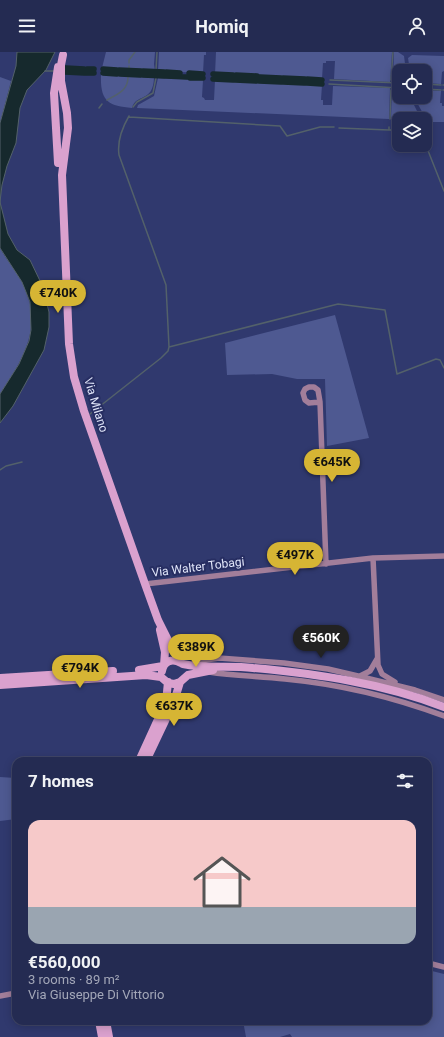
<!DOCTYPE html>
<meta charset="utf-8">
<style>
body{margin:0;font-family:Roboto,sans-serif;background:#30375c;color:#f1f3f6;height:100vh;display:flex;flex-direction:column;font-size:15px;white-space:nowrap}
*{box-sizing:border-box;margin:0}
p{font-size:13px;color:#a3a7b8}
.icon{flex:none;width:22px;height:22px;fill:none;stroke:currentColor;stroke-width:2;stroke-linecap:round;stroke-linejoin:round}
.map{position:relative;flex:1;overflow:hidden}
.sheet{position:absolute;left:12px;top:705px;width:420px;height:268px;display:flex;flex-direction:column;background:#242b52;border-radius:12px;box-shadow:0 2px 10px #0003,0 0 0 1px #414769}
.sheet>*{flex:none}
.fabs{position:absolute;left:392px;top:12px;display:grid;gap:8px}
.fabs a{display:grid;place-items:center;width:40px;height:40px;border-radius:8px;background:#242b52;box-shadow:0 2px 10px #0003,0 0 0 1px #414769;font-size:20px}
.price{position:absolute;translate:-50% -34px;padding:0 9px;border-radius:14px;background:#d6b534;color:#111;font-size:13px;line-height:26px;filter:drop-shadow(0 1px 2px #0008)}
.price::after{content:'';position:absolute;left:50%;top:24px;width:12px;height:9px;margin-left:-6px;background:inherit;clip-path:polygon(0 0,100% 0,50% 100%)}
.price.selected{background:#222;color:#fff}
ul{padding:0;list-style:none}
li{display:grid;align-content:center;gap:8px;height:212px;padding:0 16px}
li+li{border-top:1px solid #414769}
li span{display:grid;place-items:center;height:124px;border-radius:12px;color:#555}
li>.icon{margin-inline-start:auto}
span .icon{width:72px;height:72px;fill:#fffc;stroke-width:1}
li b{font-size:17px}
h2{display:flex;justify-content:space-between;align-items:center;height:48px;padding:0 16px;font-size:17px}
header{display:flex;justify-content:space-between;align-items:center;height:52px;padding:0 16px;background:#242b52;font-size:18px;font-weight:700}
.map>svg:first-child{display:block}
</style>
<header><svg class="icon" aria-label="menu" viewBox="0 0 24 24"><path d="M4 6h16M4 12h16M4 18h16"/></svg>Homiq<svg class="icon" aria-label="person" viewBox="0 0 24 24"><circle cx="12" cy="8" r="4"/><path d="M4 21q1-7 8-7t8 7"/></svg></header>
<div class="map">
<svg width="444" height="985" viewBox="0 0 444 985">
<rect width="100%" height="100%" fill="#30396e"/>
<!-- green -->
<path fill="#4e5991" d="M106 0H155L154 12 155 19 102 16Z
M159 0H206V3H204L203 21 158 19Z
M215 0H392L390 30 334 27 335 9H326V11H323L322 27 215 22 216 0Z
M394 0H398L404 4 406 19H399V30H393Z
M412 3 444 4V19L442 20 441 32 425 31V19H410L408 6Z
M101 23 154 26C153 51 136 41 132 56 108 54 100 49 101 23Z
M0 25 11 29 0 71Z
M158 26 203 28 202 45 204 46 205 48H214L215 28 322 33 321 48H323V53H332L333 34 390 36 389 67 137 56 138 53 154 44Z
M392 36 399 37V45H410L421 67H391Z
M425 38 441 39 440 51H442V54H444V70H429L426 67 414 45H425Z
M0 196C6 208 16 218 22 230 44 273 24 306 0 342Z
M335 263 369 386 327 394 325 327H297L272 322 227 323 225 291Z
M0 725 16 726V767L0 769Z
M428 918 444 922V985H292L290 982 280 985H246L243 969H428Z"/>
<!-- water -->
<path fill="#16292d" stroke="#53616a" d="M17 0H55L46 18 27 38 20 56 16 91 7 114 2 133 0 150 8 182 17 198 30 208 42 233 49 260V275L44 298 13 354 0 371V342L19 312 29 289 31 278 30 250 22 230 0 196V71L16 14Z"/>
<g fill="none" stroke-linecap="round" stroke-linejoin="round">
<!-- stream -->
<path stroke="#53616a" stroke-width="1.5" d="M129 11V8L135 0
M129 17V14
M156 18 157 0
M45 19H55
M330 28 399 31
M391 28 393 0
M329 32 399 36
M425 32 441 33
M443 33H444
M425 37 441 38
M443 38H444
M107 48C117 42 128 39 128 25
M133 55 137 50 153 41 156 26
M99 56 102 52
M129 65 280 74 287 84 320 75H334
M390 67 391 38
M339 76 389 78V75
M389 78H399
M425 91 444 139
M169 295 338 252 385 258 397 322 436 307 440 308 444 316
M90 362 161 306 168 299 169 295 166 233 119 103C117 89 122 76 129 64
M0 418 6 414 22 410"/>
<!-- canal -->
<path stroke="#16292d" stroke-width="5.5" d="M66 16 84 17
M87 17H94
M103 17 117 18
M119 18 141 19
M143 19 164 20
M65 20 84 21
M166 20 180 21
M86 21H94
M103 21 117 22
M189 21 203 22
M120 22 140 23
M213 22 233 23
M143 23 164 24
M236 23 257 24
M166 24 187 25
M260 25 281 26
M190 26H203
M283 26 305 27
M213 27 233 28
M307 27 322 28
M235 28 256 29
M259 29 281 30
M283 30 304 31
M307 31 322 32"/>
<!-- street -->
<path stroke="#a27e9a" stroke-width="5.5" d="M309 335H314L318 338 320 350 309 351 305 348 303 341 305 337Z
M320 350 326 512
M373 506 378 613 382 622 395 630
M145 532 373 506 444 504
M196 613 206 608 219 606 284 611 328 617 358 624 415 638 444 648
M209 620C234 624 259 624 285 627 338 632 393 645 444 664
M360 624 370 619 377 607
M428 911 444 915
M0 944 16 941"/>
<!-- secondary -->
<path stroke="#daa1ce" stroke-width="8" d="M63 3 61 13V29L67 61 68 76 62 123 69 292 74 325 84 359 145 532 158 568 174 600 180 610
M58 15 54 41 58 111
M160 578 165 600 164 613
M183 612C205 617 230 613 253 616 317 622 383 631 444 655
M139 618 163 614
M162 619C164 609 172 606 181 611
M0 626 113 619
M0 633 146 623 161 625 168 631 174 632 180 630 188 623 213 618
M139 709 166 650 168 630
M146 709 174 650 180 630
M99 969 102 985
M106 969 109 985"/>
</g>
<g text-anchor="middle" stroke-width="4" stroke-linejoin="round" paint-order="stroke">
<!-- street labels -->
<g font-size="12" fill="#e0e5f9" stroke="#272e62">
<text transform="translate(96 353) rotate(73)" y="4">Via Milano</text>
<text transform="translate(198 515) rotate(-7)" y="4">Via Walter Tobagi</text>
</g>
</g>
</svg>
<div class="fabs">
<a><svg class="icon" aria-label="locate" viewBox="0 0 24 24"><circle cx="12" cy="12" r="6"/><path d="M12 2v4M12 18v4M2 12h4M18 12h4"/></svg></a>
<a><svg class="icon" aria-label="layers" viewBox="0 0 24 24"><path d="M12 4l9 5-9 5-9-5zM3 14l9 5 9-5"/></svg></a>
</div>
<b class="price" style="left:58px;top:262px">€740K</b>
<b class="price" style="left:332px;top:431px">€645K</b>
<b class="price" style="left:295px;top:524px">€497K</b>
<b class="price selected" style="left:321px;top:607px">€560K</b>
<b class="price" style="left:196px;top:616px">€389K</b>
<b class="price" style="left:80px;top:637px">€794K</b>
<b class="price" style="left:174px;top:675px">€637K</b>
<section class="sheet">
<h2>7 homes<svg class="icon" aria-label="filters" viewBox="0 0 24 24"><path d="M4 7h16M4 17h16"/><circle cx="9" cy="7" r="2"/><circle cx="15" cy="17" r="2"/></svg></h2>
<ul>
<li><span style="background:linear-gradient(#f6c9c9 70%,#9aa5b1 0)"><svg class="icon" aria-label="home" viewBox="0 0 24 24"><path d="M3 11l9-7 9 7M6 9v11h12V9"/></svg></span><div><b>€560,000</b><p>3 rooms · 89 m²</p><p>Via Giuseppe Di Vittorio</p></div></li>
</ul>
</section>
</div>
